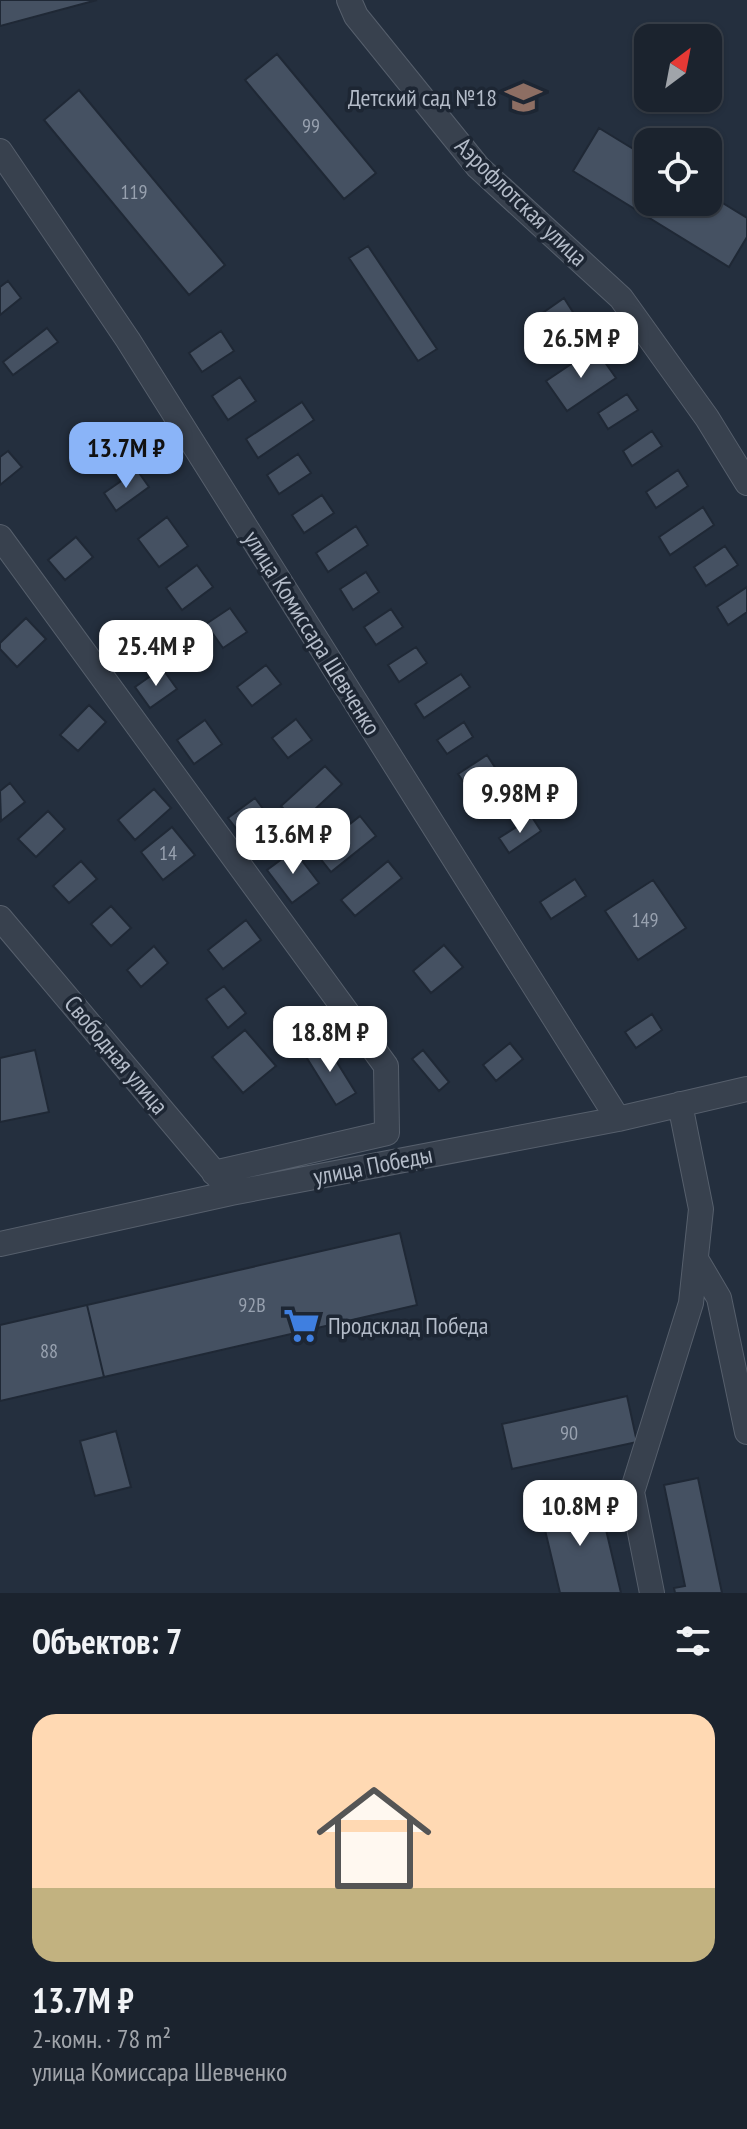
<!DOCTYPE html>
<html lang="ru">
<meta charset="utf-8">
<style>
body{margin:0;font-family:"PT Sans Narrow",sans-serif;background:#282f3a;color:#f1f3f6;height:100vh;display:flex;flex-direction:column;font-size:30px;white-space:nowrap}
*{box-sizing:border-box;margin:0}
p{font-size:26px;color:#a0a4aa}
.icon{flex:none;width:44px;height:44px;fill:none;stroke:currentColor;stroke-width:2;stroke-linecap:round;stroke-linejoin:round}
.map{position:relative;height:1593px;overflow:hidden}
.sheet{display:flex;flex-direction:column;background:#1b232e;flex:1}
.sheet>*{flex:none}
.needle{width:52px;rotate:32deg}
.fabs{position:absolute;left:634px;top:24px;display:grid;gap:16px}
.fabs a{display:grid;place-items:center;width:88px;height:88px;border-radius:16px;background:#1b232e;box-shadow:0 2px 6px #0004,0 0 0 2px #39404a;font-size:40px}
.price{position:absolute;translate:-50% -68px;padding:0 18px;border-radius:16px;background:#fff;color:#222;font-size:26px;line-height:52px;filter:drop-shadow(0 2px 4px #0008)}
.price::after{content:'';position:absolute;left:50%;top:48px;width:24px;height:18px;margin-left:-12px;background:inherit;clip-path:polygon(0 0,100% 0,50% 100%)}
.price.active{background:#8ab4f8;color:#111}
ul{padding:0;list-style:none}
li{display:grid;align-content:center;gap:16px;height:424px;padding:0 32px}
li+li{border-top:2px solid #39404a}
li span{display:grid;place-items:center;height:248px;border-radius:24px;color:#555}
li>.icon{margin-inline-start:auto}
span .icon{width:144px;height:144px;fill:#fffc;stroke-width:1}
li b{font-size:34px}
h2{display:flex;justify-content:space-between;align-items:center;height:96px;padding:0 32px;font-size:34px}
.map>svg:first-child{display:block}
</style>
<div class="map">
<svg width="747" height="1593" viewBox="0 0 747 1593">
<rect width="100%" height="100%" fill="#242f3e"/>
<!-- building -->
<path fill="#455162" stroke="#1f2835" stroke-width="2" d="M0 0H97L0 26Z
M277 54 376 173 344 199 245 80Z
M79 90 225 265 189 295 44 120Z
M599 128 648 158V202H708V194L747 218V237L729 267 573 171Z
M368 246 437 349 418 361 349 258Z
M8 281 21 298 0 315V287Z
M564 298 583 328 543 354 524 326Z
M47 328 58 342 13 375 3 362Z
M221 331 234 351 202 372 189 353Z
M595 348 616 378 567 411 546 381Z
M240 377 256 401 228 420 212 396Z
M627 394 638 410 608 429 598 413Z
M302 402 314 420 258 458 246 439Z
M108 428 127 453 101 472 83 447Z
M652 431 662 446 632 466 623 451Z
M8 451 22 467 0 485V457Z
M298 454 311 473 279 494 267 475Z
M137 470 149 487 116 511 104 493Z
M678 470 688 486 656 508 646 492Z
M322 495 334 513 304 533 292 515Z
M703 507 714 525 670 555 659 537Z
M167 517 188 546 159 567 138 539Z
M356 526 368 545 328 572 316 553Z
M76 537 93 557 65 580 48 560Z
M725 546 738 565 706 586 694 567Z
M197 565 213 587 182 610 166 588Z
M366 572 379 592 353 610 340 589Z
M747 587V612L728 625 717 607Z
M230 608 247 632 223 648 206 624Z
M391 609 403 627 376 645 364 627Z
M26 618 46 639 17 667 0 649V643Z
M146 625 158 644 123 667 110 648Z
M416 647 427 663 399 682 388 665Z
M266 665 281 684 252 706 237 687Z
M162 668 177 689 150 708 135 687Z
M461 674 470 687 424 718 415 704Z
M89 705 106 722 78 751 60 735Z
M296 719 312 740 288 758 272 738Z
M205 720 222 744 194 764 177 740Z
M464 722 473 737 447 754 437 740Z
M487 755 498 772 470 791 458 774Z
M325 766 342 784 298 825 281 806Z
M10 783 25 802 1 821 0 791Z
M154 789 171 808 135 840 118 820Z
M255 798 275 825 249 845 228 818Z
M48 811 65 829 36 857 18 839Z
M360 816 376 836 331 872 315 852Z
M532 817 541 831 509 853 499 838Z
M172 827 195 855 163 880 141 852Z
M294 850 319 883 292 903 267 870Z
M81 861 97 879 69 903 53 886Z
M388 861 402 878 355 916 341 900Z
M575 879 586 896 551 919 540 902Z
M653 880 686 928 638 960 605 911Z
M111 906 131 928 111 946 91 924Z
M246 920 261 940 223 969 208 950Z
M444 945 463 967 431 993 413 971Z
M154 946 168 963 141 987 127 970Z
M224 986 246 1013 228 1028 206 999Z
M652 1014 662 1030 636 1048 625 1032Z
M245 1030 276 1066 243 1093 212 1057Z
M325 1043 356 1093 336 1105 305 1055Z
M510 1043 523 1059 496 1081 483 1065Z
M35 1050 49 1112 0 1122V1058Z
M423 1050 449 1082 439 1091 412 1059Z
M400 1233 417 1305 104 1377 87 1305Z
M87 1305 104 1377 0 1401V1325Z
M627 1396 637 1442 512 1469 502 1424Z
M116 1431 131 1487 95 1496 80 1441Z
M698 1478 722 1593H675L674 1588 685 1586 664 1485Z
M598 1496 621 1593H560L540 1509Z"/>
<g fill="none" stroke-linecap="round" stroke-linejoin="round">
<defs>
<path id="minor" d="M349 0 356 16 478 167 621 298 707 418 747 483
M0 151 128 340 618 1119
M0 537 386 1066 387 1133 214 1173
M0 918 225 1185
M0 1244 231 1193 618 1119 747 1089
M696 1259 719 1298 747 1432
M652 1593 632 1492 691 1303 701 1209 680 1104"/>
</defs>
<!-- minor casing -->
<use href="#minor" stroke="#565f6c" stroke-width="26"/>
<!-- minor -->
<use href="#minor" stroke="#38414e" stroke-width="24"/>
</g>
<!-- icons -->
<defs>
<symbol id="school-bare" viewBox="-9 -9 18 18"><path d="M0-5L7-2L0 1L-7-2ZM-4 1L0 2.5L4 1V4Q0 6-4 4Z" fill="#8d6e63" stroke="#1d2633" stroke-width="2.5" paint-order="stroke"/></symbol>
<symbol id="supermarket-bare" viewBox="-9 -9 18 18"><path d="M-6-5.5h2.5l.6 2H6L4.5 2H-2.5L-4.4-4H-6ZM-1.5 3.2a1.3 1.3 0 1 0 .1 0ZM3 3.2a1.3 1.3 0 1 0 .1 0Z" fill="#3f7fe0" stroke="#1d2633" stroke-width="2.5" paint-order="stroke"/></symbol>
</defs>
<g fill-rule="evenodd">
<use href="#school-bare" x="498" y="72" width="51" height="51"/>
<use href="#supermarket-bare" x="276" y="1300" width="51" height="51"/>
</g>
<g text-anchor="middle" stroke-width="7" stroke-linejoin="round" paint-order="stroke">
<!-- number labels -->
<g font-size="20" fill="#98a1af">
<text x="311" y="133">99</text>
<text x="134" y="199">119</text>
<text x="168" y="860">14</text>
<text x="645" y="927">149</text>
<text x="252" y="1312">92В</text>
<text x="49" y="1358">88</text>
<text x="569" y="1440">90</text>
</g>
<!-- poi labels -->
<g font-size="24" fill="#b4bcc9" stroke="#1d2633" text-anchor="end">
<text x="497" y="106">Детский сад №18</text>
<text x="328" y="1334" text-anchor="start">Продсклад Победа</text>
</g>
<!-- street labels -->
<g font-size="24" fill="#b4bcc9" stroke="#1d2633">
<text transform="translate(521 202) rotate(44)" y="8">Аэрофлотская улица</text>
<text transform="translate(312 633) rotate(58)" y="8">улица Комиссара Шевченко</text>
<text transform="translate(116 1055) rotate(50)" y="8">Свободная улица</text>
<text transform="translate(373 1166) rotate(-11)" y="8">улица Победы</text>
</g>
</g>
</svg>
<div class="fabs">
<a><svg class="needle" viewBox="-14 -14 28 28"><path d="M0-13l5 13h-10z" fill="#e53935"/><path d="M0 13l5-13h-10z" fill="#a0a4aa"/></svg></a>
<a><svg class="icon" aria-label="locate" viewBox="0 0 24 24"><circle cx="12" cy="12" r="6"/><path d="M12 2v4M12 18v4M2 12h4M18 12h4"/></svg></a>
</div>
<b class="price" style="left:581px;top:380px">26.5M ₽</b>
<b class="price active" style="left:126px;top:490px">13.7M ₽</b>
<b class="price" style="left:156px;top:688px">25.4M ₽</b>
<b class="price" style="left:520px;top:835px">9.98M ₽</b>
<b class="price" style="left:293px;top:876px">13.6M ₽</b>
<b class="price" style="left:330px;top:1074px">18.8M ₽</b>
<b class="price" style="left:580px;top:1548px">10.8M ₽</b>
</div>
<section class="sheet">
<h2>Объектов: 7<svg class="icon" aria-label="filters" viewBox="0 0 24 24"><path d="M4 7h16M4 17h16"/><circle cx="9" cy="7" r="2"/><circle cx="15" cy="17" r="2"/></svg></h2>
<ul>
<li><span style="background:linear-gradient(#ffd9b3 70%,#c2b280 0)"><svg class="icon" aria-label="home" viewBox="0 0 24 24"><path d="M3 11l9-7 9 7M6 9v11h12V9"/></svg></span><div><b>13.7M ₽</b><p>2-комн. · 78 m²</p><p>улица Комиссара Шевченко</p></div></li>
</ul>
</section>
